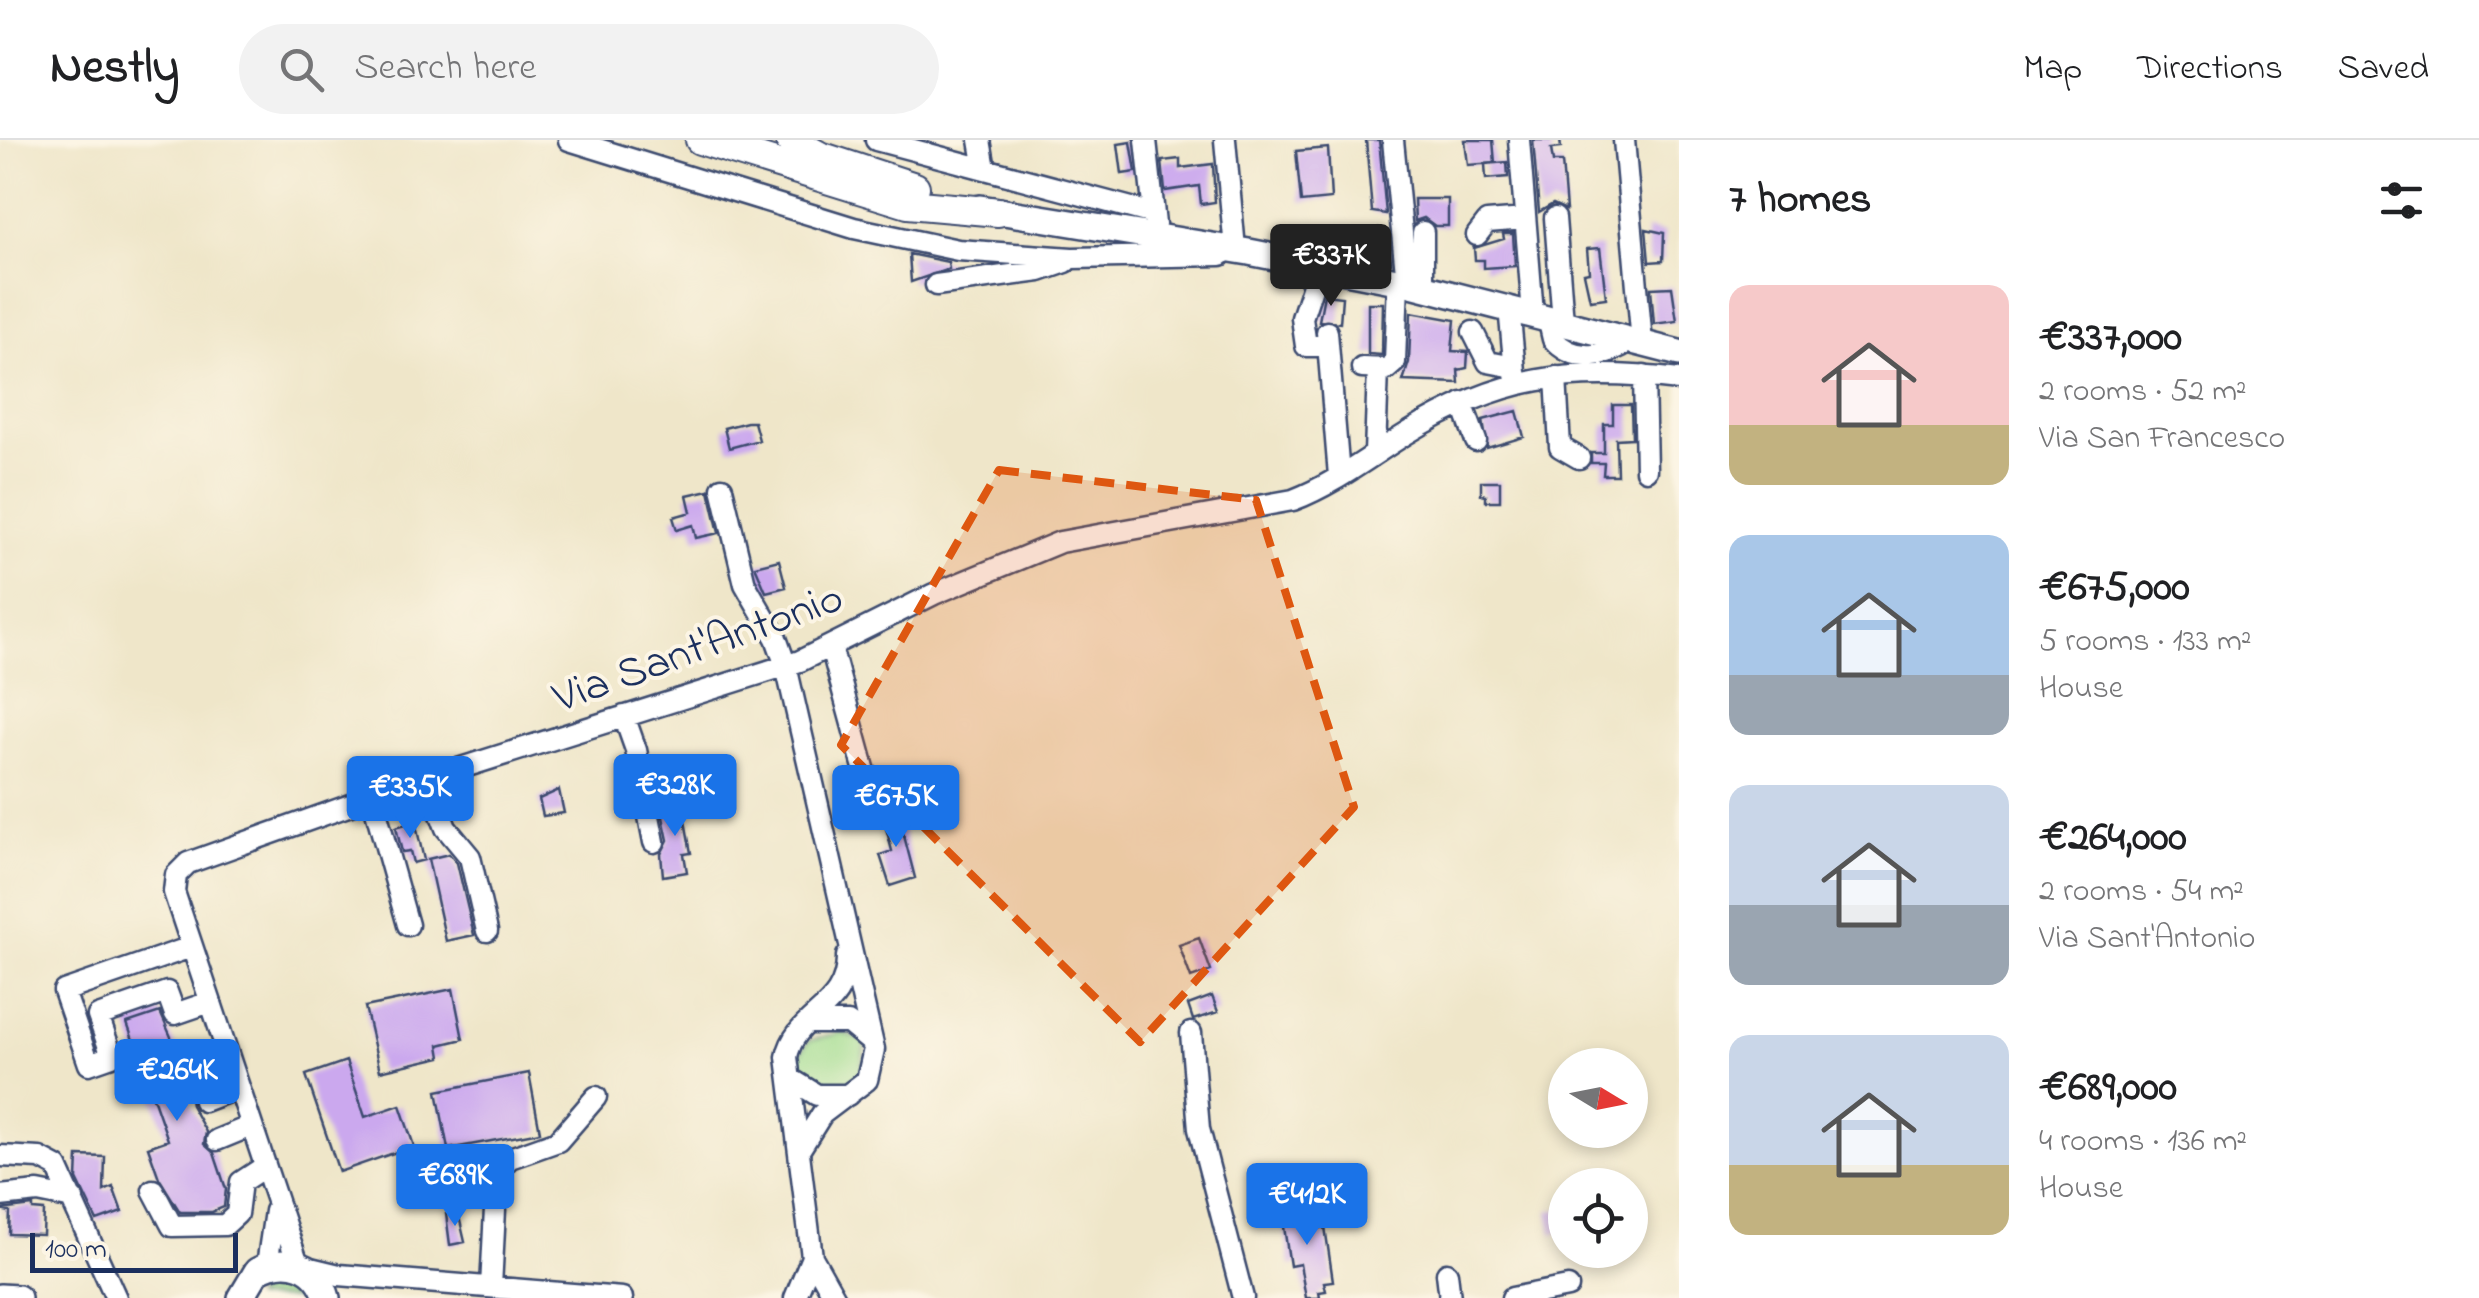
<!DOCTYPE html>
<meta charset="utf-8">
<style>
body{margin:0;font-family:"Indie Flower",sans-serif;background:#f2f2f2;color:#202124;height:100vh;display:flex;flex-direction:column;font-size:38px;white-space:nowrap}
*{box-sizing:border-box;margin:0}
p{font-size:32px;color:#757577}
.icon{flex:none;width:55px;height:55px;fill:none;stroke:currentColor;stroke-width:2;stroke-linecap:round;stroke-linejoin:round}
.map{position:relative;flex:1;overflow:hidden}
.drawer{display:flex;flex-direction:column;background:#fff;width:800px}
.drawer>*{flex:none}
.needle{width:65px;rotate:100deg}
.controls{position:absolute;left:1548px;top:908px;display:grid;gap:20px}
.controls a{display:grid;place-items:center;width:100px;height:100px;border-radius:50%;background:#fff;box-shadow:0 5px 15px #0003;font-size:50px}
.scale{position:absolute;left:30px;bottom:25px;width:208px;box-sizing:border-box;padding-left:10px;border:5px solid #1b2f5e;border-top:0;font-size:28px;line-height:35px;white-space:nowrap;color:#1b2f5e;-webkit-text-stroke:8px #fcf5e5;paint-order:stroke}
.price{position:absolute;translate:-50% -85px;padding:0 22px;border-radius:10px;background:#1a73e8;color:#fff;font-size:32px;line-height:65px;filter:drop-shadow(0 2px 5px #0008)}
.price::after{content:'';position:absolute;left:50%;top:60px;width:30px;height:22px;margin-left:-15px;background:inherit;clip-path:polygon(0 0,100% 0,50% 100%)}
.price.on{background:#222;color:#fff}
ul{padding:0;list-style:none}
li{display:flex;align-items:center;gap:30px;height:250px;padding:0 50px}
li span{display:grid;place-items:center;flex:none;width:280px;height:200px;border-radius:20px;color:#555}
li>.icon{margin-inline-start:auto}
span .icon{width:120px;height:120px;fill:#fffc;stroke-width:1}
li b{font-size:42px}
h2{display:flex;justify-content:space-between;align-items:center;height:120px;padding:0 50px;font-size:42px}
header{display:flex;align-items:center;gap:60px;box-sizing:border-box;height:140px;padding:0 50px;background:#fff;border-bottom:2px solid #e0e0e0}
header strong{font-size:48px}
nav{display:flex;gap:55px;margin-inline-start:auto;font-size:35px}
.search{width:700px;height:90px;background:#f2f2f2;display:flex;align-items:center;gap:25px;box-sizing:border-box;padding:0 35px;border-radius:55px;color:#757577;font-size:38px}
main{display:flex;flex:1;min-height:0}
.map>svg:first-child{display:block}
</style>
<header>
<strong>Nestly</strong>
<div class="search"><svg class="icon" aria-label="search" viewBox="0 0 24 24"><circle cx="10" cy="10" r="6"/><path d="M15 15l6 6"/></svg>Search here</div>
<nav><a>Map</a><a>Directions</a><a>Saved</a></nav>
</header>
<main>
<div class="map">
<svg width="1679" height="1158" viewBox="0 0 1679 1158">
<rect width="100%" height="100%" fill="#fcf5e5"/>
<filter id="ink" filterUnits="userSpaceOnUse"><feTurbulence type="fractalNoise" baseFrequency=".01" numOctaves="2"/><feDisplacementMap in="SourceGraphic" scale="20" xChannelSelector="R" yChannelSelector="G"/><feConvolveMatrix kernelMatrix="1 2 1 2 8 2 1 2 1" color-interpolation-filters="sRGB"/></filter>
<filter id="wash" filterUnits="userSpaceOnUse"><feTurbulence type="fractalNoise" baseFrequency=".0048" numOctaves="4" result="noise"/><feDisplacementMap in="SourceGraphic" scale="40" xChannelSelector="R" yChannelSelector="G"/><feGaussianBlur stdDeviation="2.25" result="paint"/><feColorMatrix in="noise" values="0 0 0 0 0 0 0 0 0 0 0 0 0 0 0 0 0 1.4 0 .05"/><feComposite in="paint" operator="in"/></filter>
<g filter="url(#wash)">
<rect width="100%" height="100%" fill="#efe6c9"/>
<!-- green -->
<path fill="#a2dd90" stroke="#5e8677" stroke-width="2.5" d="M842 892 865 902 860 943 822 950 797 934 795 922 808 901Z
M279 1135 299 1139 314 1158H254L261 1145Z"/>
<g id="blocks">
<!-- building -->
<path fill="#cba8ee" d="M1366 0H1379L1386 74 1372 72Z
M1465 0H1493L1495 23 1468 25Z
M1533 0H1560L1561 8 1551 9 1553 22H1562L1566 70 1553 64 1539 72Z
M1131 2 1136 32 1122 34 1118 4Z
M1328 8 1331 59 1301 62 1296 11Z
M1180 19V28L1213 24 1215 62 1201 64 1199 46 1165 51 1162 21Z
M1507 22 1508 37 1486 39 1485 24Z
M1414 59H1448V86H1435L1424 78 1415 81Z
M1379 88 1388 91 1391 123 1375 117 1381 103 1375 101Z
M1646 89 1664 93 1663 121 1649 122Z
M1503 94H1513L1515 126 1484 128V120H1475L1474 108 1504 99Z
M1600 108 1606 158 1590 160 1584 133 1589 132 1587 109Z
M909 114 948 122 949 129 911 142Z
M1672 147 1677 181 1654 184 1651 148Z
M1324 155 1342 157 1340 183 1319 181Z
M1368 163H1383L1382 215 1368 214Z
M1411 172 1455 180 1452 211 1468 212 1467 228 1458 230 1459 243 1403 241 1409 222Z
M1613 265H1631L1632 298 1616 299 1617 335H1603L1604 323H1591V313H1604V284H1613Z
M1517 271 1524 297 1487 308 1483 280Z
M747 282H754L759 300 729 308 724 288Z
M1481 341H1500V361H1486V355L1481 354Z
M709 350 719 393 696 398 693 385 677 390 673 377 691 372 687 355Z
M779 420 786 447 766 452 755 426Z
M559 650 564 673 543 676 539 659Z
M681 659 691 713 684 714 687 732 663 736 661 714 668 700 660 663Z
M896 665 915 738 890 746 880 715 892 711 881 669Z
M415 681 424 720 413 723 410 711 402 712 396 687Z
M449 714 457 723 474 795 446 801 428 719Z
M1199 798 1211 831 1191 838 1179 805Z
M453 849 463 899 439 905 441 917 380 931 365 867Z
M1212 856 1218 872 1193 880 1188 865Z
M160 872 179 915 176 928 187 938 191 965 206 992 204 1004 214 1013 226 1049 224 1067 212 1072H180L159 1038 148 1007 168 1000 127 883Z
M346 921 365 977 400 965 414 1006 339 1032 306 935Z
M529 933 540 992 448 1009 437 951Z
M78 1016 105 1017 104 1051 113 1047 122 1072 97 1081 77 1039Z
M1299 1058 1302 1077 1312 1075 1314 1089 1325 1087 1333 1141 1324 1142 1326 1151 1319 1152 1320 1158H1306L1300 1124 1290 1126 1280 1061Z
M33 1066V1070L44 1071 43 1095 9 1094 10 1072 0 1070Z
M1564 1069 1565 1091 1552 1094 1548 1071Z
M458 1072 465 1102 450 1105 446 1074Z"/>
</g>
</g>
<g filter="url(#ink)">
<use href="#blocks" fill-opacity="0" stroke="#3b4a6e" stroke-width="2.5"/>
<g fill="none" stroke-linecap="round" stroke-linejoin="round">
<defs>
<path id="minor" d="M569 0 854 88 958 110 1072 118 1221 115
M876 0 1154 74
M980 0 985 29
M1146 0 1155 84
M1225 0 1235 109
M1393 0 1407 143
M1519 0 1533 174
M1624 0 1642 203
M1555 78 1563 182
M1423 92V147
M1477 95 1487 82 1525 79
M1319 126 1302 178 1306 206H1328
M936 145 1040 131 1066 122
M1509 167 1516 242
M1548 178 1553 199C1574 224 1607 217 1631 200
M1327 192 1339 336
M1473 192 1488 222 1514 227
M1362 228 1387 229 1395 222 1398 141
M1644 236 1646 330
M1556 237 1560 307 1579 318
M1462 263 1476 301
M1375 313 1378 229
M722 348 745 444 776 498 786 526 874 909 867 940 822 974 800 1009
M831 507 867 639
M624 576 636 610 654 702
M427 638 446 688 470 717 487 791
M372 657 408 785
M191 807 64 851 89 924 112 916 98 876 167 852 175 874 210 862
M811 883H848L871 902
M1191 893 1199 989 1243 1158
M189 924 225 909
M791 939 817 955H848
M204 961 238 948
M217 1000 251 986
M0 1016 40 1018 57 1027 116 1158
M153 1050 172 1086 225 1085 237 1074 241 1042 264 1027
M0 1056 38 1052 73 1059
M298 1124 174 752 176 735 188 723 404 646 800 521 934 454 1060 402 1293 360C1333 345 1369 317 1406 294 1500 236 1570 227 1679 240
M267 1125 275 1071
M306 1127 339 1135 622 1158
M1447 1133 1450 1158
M491 1147 497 1031 510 1018 558 1001 596 957
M795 1158 812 1117
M835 1158 812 1117 787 917C795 873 848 872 847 816
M1512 1158 1568 1147"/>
<path id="major" d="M980 68 1249 112 1407 143 1679 213
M0 1157 18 1158
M241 1158 257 1131C287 1114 318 1125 327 1158"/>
<path id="highway" d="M700 0 908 64 998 72
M790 0 820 16 915 47"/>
</defs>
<!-- minor casing -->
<use href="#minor" stroke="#3b4a6e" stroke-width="25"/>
<!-- major casing -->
<use href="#major" stroke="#3b4a6e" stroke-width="30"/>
<!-- highway casing -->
<use href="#highway" stroke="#3b4a6e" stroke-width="32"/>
<!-- minor -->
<use href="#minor" stroke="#fff" stroke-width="20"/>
<!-- major -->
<use href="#major" stroke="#fff" stroke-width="25"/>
<!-- highway -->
<use href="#highway" stroke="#fff" stroke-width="28"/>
</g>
</g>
<!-- marked area -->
<path fill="#de5710" fill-opacity="0.2" stroke="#de5710" stroke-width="8" stroke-dasharray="20 12" stroke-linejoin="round" d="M999 330 1256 360 1354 667 1140 902 841 605Z"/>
<g text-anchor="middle" stroke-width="8" stroke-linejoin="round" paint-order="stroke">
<!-- street labels -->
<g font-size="45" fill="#1b2f5e" stroke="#fcf5e5">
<text transform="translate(697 505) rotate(-20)" y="16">Via Sant'Antonio</text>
</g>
</g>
</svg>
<div class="controls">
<a><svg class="needle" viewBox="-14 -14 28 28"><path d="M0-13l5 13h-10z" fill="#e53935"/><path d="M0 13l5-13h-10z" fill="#757577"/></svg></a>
<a><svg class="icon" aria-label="locate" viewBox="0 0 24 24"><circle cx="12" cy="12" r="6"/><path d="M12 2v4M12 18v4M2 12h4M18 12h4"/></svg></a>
</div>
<div class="scale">100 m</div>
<b class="price on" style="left:1331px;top:169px">€337K</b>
<b class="price" style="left:675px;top:699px">€328K</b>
<b class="price" style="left:410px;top:701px">€335K</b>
<b class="price" style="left:896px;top:710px">€675K</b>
<b class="price" style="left:177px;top:984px">€264K</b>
<b class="price" style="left:455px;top:1089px">€689K</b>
<b class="price" style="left:1307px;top:1108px">€412K</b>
</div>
<section class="drawer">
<h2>7 homes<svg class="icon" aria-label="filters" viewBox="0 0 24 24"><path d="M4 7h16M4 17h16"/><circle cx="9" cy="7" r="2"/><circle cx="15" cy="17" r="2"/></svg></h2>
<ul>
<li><span style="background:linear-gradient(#f6c9c9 70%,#c2b280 0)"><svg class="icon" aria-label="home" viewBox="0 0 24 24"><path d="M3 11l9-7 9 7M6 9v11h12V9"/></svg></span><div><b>€337,000</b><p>2 rooms · 52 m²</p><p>Via San Francesco</p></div></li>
<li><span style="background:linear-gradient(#a9c7e8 70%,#9aa5b1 0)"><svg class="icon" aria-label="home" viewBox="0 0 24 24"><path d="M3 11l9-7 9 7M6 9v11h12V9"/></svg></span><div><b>€675,000</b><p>5 rooms · 133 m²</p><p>House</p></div></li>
<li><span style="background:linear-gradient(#c9d6e8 60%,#9aa5b1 0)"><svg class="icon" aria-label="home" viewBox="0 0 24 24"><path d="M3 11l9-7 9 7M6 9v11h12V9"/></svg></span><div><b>€264,000</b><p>2 rooms · 54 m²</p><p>Via Sant'Antonio</p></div></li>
<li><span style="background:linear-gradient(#c9d6e8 65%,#c2b280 0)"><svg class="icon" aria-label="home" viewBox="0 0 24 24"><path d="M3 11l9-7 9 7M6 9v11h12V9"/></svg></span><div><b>€689,000</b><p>4 rooms · 136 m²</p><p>House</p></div></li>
</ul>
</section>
</main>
